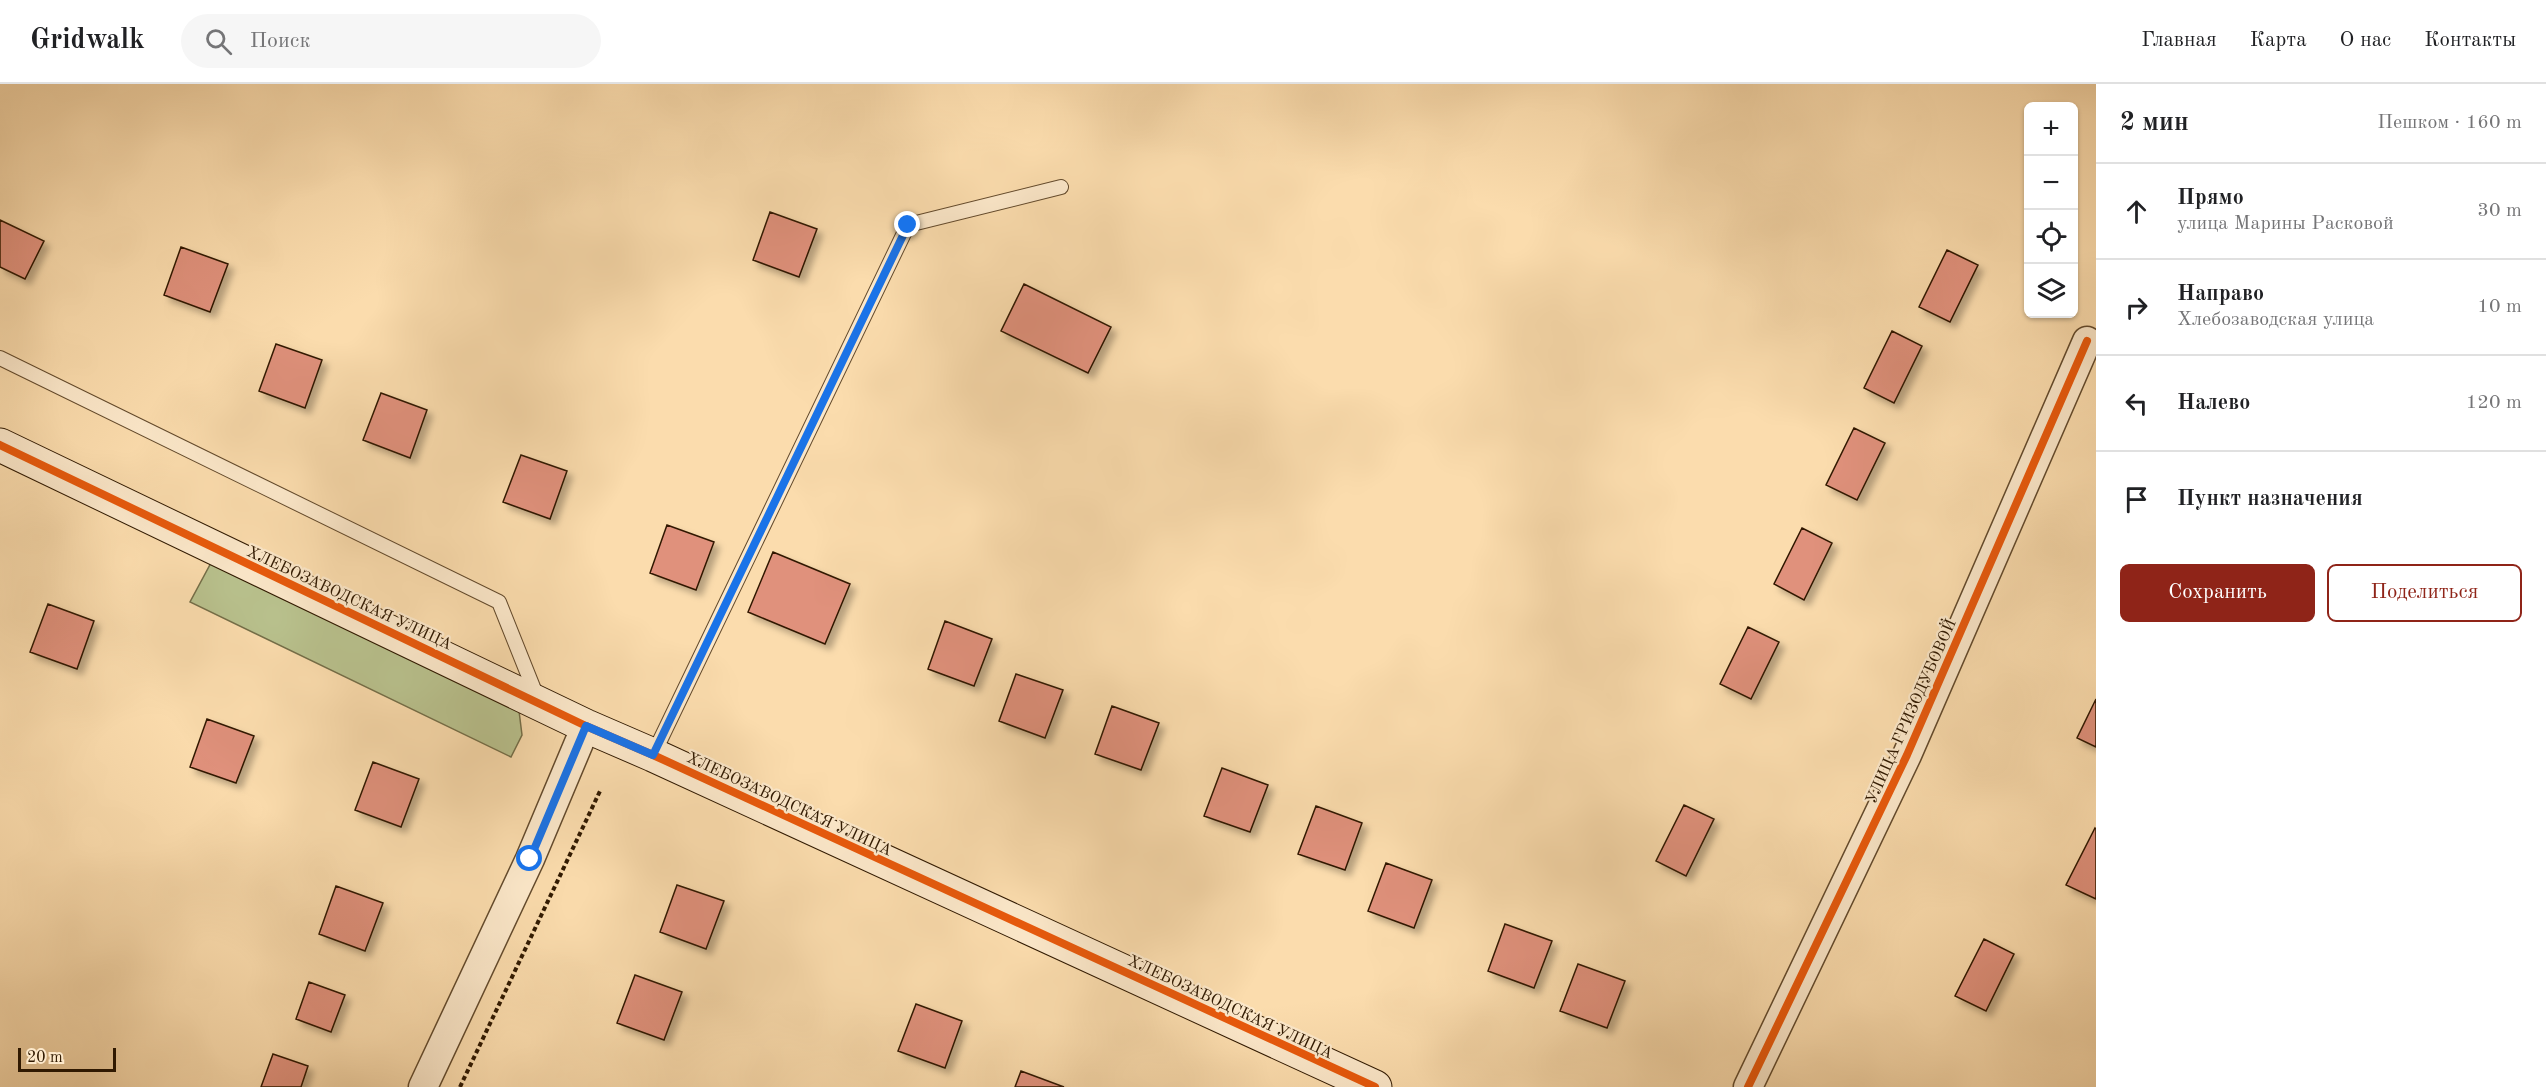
<!DOCTYPE html>
<html lang="ru">
<head>
<meta charset="utf-8">
<style>
	:root { --surface:#fff; --page:#f6f6f6; --text:#202124; --muted:#757577; --line:#e0e0e0; --accent:#8f2418 }
	body { margin:0; font-family:"Old Standard TT",serif; background:var(--page); color:var(--text) }
	.controls { position:absolute; right:18px; top:18px; display:grid; overflow:hidden; border-radius:9px; box-shadow:0 2px 4px #0004 }
	.controls button { width:54px; height:54px; display:grid; place-items:center; padding:0; border:0; border-bottom:2px solid var(--line); background:var(--surface); color:var(--text); font:30px sans-serif }
	.scale { position:absolute; left:18px; bottom:15px; width:98px; box-sizing:border-box; padding-left:6px; border:3px solid #301901; border-top:0; font-size:16px; line-height:21px; white-space:nowrap; color:#301901; -webkit-text-stroke:4px #fce8ca; paint-order:stroke }
	.stop { position:absolute; width:18px; height:18px; margin:-14px; border:4px solid #1a73e8; border-radius:50%; background:#fff }
	.stop.end { background:#1a73e8; border-color:#fff; box-shadow:0 2px 6px #0008 }
	.list { margin:0; padding:0; list-style:none }
	h2 { display:flex; justify-content:space-between; align-items:center; height:78px; margin:0; padding:0 24px; font-size:26px }
	h2 small { font-size:20px; font-weight:400; color:var(--muted) }
	.list li { display:grid; grid-template-columns:39px 1fr auto; gap:18px; align-items:center; box-sizing:border-box; height:96px; padding:0 24px; border-top:2px solid var(--line) }
	.list b { display:block; font-size:22px; white-space:nowrap }
	.list p { margin:0; font-size:20px; white-space:nowrap; color:var(--muted) }
	.list em { font-size:20px; font-style:normal; color:var(--muted) }
	.actions { display:flex; gap:12px; padding:18px 24px }
	.actions a { flex:1; padding:14px 0; border:2px solid var(--accent); border-radius:9px; text-align:center; font-size:21px; color:var(--accent) }
	.actions .main { background:var(--accent); color:#fff }
	.icon { flex:none; width:33px; height:33px; fill:none; stroke:currentColor; stroke-width:2; stroke-linecap:round; stroke-linejoin:round }
	.map { position:relative; flex:none; width:2096px; height:1003px; overflow:hidden }
	header { display:flex; align-items:center; gap:36px; box-sizing:border-box; height:84px; padding:0 30px; background:var(--surface); border-bottom:2px solid var(--line) }
	header strong { font-size:28px }
	nav { display:flex; gap:33px; margin-inline-start:auto; font-size:21px }
	.search { width:420px; height:54px; background:var(--page); display:flex; align-items:center; gap:15px; box-sizing:border-box; padding:0 21px; border-radius:33px; color:var(--muted); font-size:22px }
	main { display:flex }
	aside { flex:1; background:var(--surface) }
	.map>svg:first-child { display:block }
	.green { fill:#b9c28e; stroke:#746e48; stroke-width:1.5 }
	.building { fill:#e0917c; stroke:#301901; stroke-width:1.5; filter:url(#shadow) }
	.lines { fill:none; stroke-linecap:round; stroke-linejoin:round }
	.lane-casing { stroke:#634a2c; stroke-width:16 }
	.street-casing { stroke:#634a2c; stroke-width:31 }
	.secondary-casing { stroke:#301901; stroke-width:35 }
	.path { stroke:#301901; stroke-width:4; stroke-dasharray:4.5 3; stroke-linecap:butt }
	.lane { stroke:#fce8ca; stroke-width:14 }
	.street { stroke:#fce8ca; stroke-width:28 }
	.secondary { stroke:#fce8ca; stroke-width:33 }
	.cycleway-casing { stroke:#fce8ca; stroke-width:11 }
	.cycleway { stroke:#e8590c; stroke-width:8 }
	.route { stroke:#1a73e8; stroke-width:8 }
	.labels { text-anchor:middle; stroke-width:4.5; stroke-linejoin:round; paint-order:stroke }
	.street-label { font-size:16px; fill:#301901; stroke:#fce8ca }
</style>
</head>
<body>
<header>
<strong>Gridwalk</strong>
<div class="search"><svg class="icon" aria-label="search" viewBox="0 0 24 24"><circle cx="10" cy="10" r="6"/><path d="M15 15l6 6"/></svg>Поиск</div>
<nav><a>Главная</a><a>Карта</a><a>О нас</a><a>Контакты</a></nav>
</header>
<main>
<div class="map">
<svg width="2096" height="1003" viewBox="0 0 2096 1003">
	<defs>
		<filter id="shadow"><feDropShadow dx="5.5" dy="5.5" stdDeviation="3" flood-color="#0004"/></filter>
	</defs>
	<rect width="100%" height="100%" fill="#fbdcad"/>
	<filter id="stains"><feTurbulence type="fractalNoise" baseFrequency=".00333" numOctaves="4"/><feColorMatrix values="0 0 0 0 .2 0 0 0 0 .09 0 0 0 0 .02 0 0 0 .5 -.17"/></filter>
	<radialGradient id="worn" r=".72"><stop offset=".6" stop-color="#630" stop-opacity="0"/><stop offset="1" stop-color="#630" stop-opacity=".3"/></radialGradient>
	<path class="green" d="M212 477 519 627 522 651 511 673 190 518Z"/>
	<path class="building" d="M770 128 817 145 799 193 753 176Z
		M0 136 44 157 25 195 0 183Z
		M181 163 228 180 210 228 164 211Z
		M1947 166 1978 181 1950 238 1919 223Z
		M1024 200 1111 243 1088 289 1001 247Z
		M1892 247 1922 262 1894 319 1864 304Z
		M276 260 322 276 305 324 259 307Z
		M381 309 427 326 410 374 363 356Z
		M1854 344 1885 359 1857 416 1826 401Z
		M521 371 567 387 550 435 503 418Z
		M667 441 714 458 696 506 650 489Z
		M1802 444 1832 459 1804 516 1774 500Z
		M773 468 850 500 825 560 748 528Z
		M48 520 94 537 77 585 30 568Z
		M945 537 992 555 974 602 928 585Z
		M1748 543 1779 558 1751 615 1720 600Z
		M1016 590 1063 606 1045 654 999 637Z
		M2096 615V663L2077 654Z
		M1112 622 1159 639 1141 686 1095 670Z
		M207 635 254 652 236 699 190 683Z
		M373 678 419 695 401 743 355 726Z
		M1222 684 1268 701 1250 748 1204 732Z
		M1684 721 1714 735 1686 792 1656 777Z
		M1316 722 1362 739 1345 786 1298 770Z
		M2095 744 2096 745V815L2066 801Z
		M1386 779 1432 796 1414 844 1368 827Z
		M677 801 724 817 706 865 660 848Z
		M336 802 383 819 365 867 319 850Z
		M1505 840 1552 857 1534 904 1488 887Z
		M1984 855 2014 870 1986 927 1955 912Z
		M1578 880 1625 897 1607 944 1560 927Z
		M635 891 682 908 664 956 617 939Z
		M309 898 345 911 331 948 296 935Z
		M916 920 962 937 945 984 898 967Z
		M273 970 308 982 301 1003H261Z
		M1021 987 1064 1003H1015Z"/>
	<g class="lines">
		<defs>
			<path id="lane" d="M0 274 499 518 537 613
				M653 671 908 141 1061 103"/>
			<path id="street" d="M423 1003 530 775 586 642
				M1748 1003 1907 671 2087 257"/>
			<path id="secondary" d="M0 361 586 642 653 671 1375 1003"/>
		</defs>
		<use href="#lane" class="lane-casing"/>
		<use href="#street" class="street-casing"/>
		<use href="#secondary" class="secondary-casing"/>
		<path class="path" d="M460 1003 601 705"/>
		<use href="#lane" class="lane"/>
		<use href="#street" class="street"/>
		<use href="#secondary" class="secondary"/>
		<defs>
			<path id="cycleway" d="M0 361 586 642 653 671 1375 1003
				M1748 1003 1907 671 2087 257"/>
		</defs>
		<use href="#cycleway" class="cycleway-casing"/>
		<use href="#cycleway" class="cycleway"/>
	</g>
	<g class="lines">
		<path class="route" d="M530 775 586 642 653 671 908 141"/>
	</g>
	<g class="labels">
		<g class="street-label">
			<text transform="translate(350 513) rotate(25)" y="6">ХЛЕБОЗАВОДСКАЯ УЛИЦА</text>
			<text transform="translate(1910 627) rotate(-66)" y="6">УЛИЦА ГРИЗОДУБОВОЙ</text>
			<text transform="translate(790 719) rotate(25)" y="6">ХЛЕБОЗАВОДСКАЯ УЛИЦА</text>
			<text transform="translate(1231 922) rotate(25)" y="6">ХЛЕБОЗАВОДСКАЯ УЛИЦА</text>
		</g>
	</g>
	<rect width="100%" height="100%" filter="url(#stains)"/>
	<rect width="100%" height="100%" fill="url(#worn)"/>
</svg>
<div class="controls">
<button>+</button>
<button>−</button>
<button><svg class="icon" aria-label="locate" viewBox="0 0 24 24"><circle cx="12" cy="12" r="6"/><path d="M12 2v4M12 18v4M2 12h4M18 12h4"/></svg></button>
<button><svg class="icon" aria-label="layers" viewBox="0 0 24 24"><path d="M12 4l9 5-9 5-9-5zM3 14l9 5 9-5"/></svg></button>
</div>
<div class="scale">20 m</div>
<div class="stop" style="left:530px;top:775px"></div>
<div class="stop end" style="left:908px;top:141px"></div>
</div>
<aside>
<h2>2 мин<small>Пешком · 160 m</small></h2>
<ul class="list">
<li><svg class="icon" aria-label="ahead" viewBox="0 0 24 24"><path d="M12 20V5M6 11l6-6 6 6"/></svg><div><b>Прямо</b><p>улица Марины Расковой</p></div><em>30 m</em></li>
<li><svg class="icon" aria-label="right" viewBox="0 0 24 24"><path d="M7 20v-9h11M14 6l5 5-5 5"/></svg><div><b>Направо</b><p>Хлебозаводская улица</p></div><em>10 m</em></li>
<li><svg class="icon" aria-label="left" viewBox="0 0 24 24"><path d="M17 20v-9H6M10 6l-5 5 5 5"/></svg><div><b>Налево</b></div><em>120 m</em></li>
<li><svg class="icon" aria-label="arrive" viewBox="0 0 24 24"><path d="M6 21V4h12l-3 4 3 4H6"/></svg><div><b>Пункт назначения</b></div></li>
</ul>
<div class="actions"><a class="main">Сохранить</a><a>Поделиться</a></div>
</aside>
</main>
</body>
</html>
